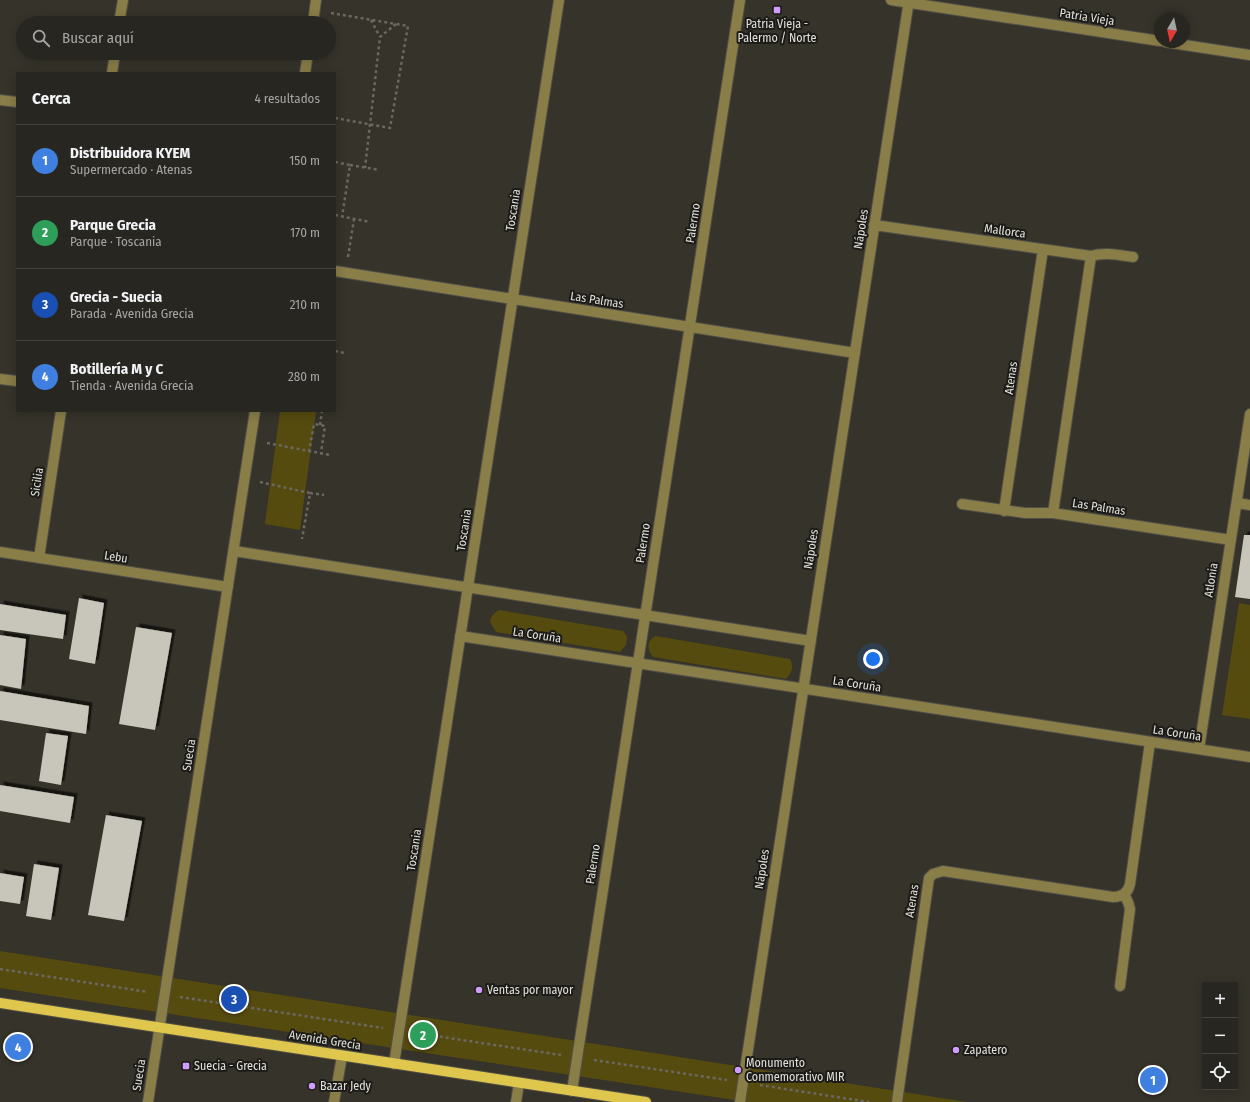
<!DOCTYPE html>
<html lang="es">
<head>
<meta charset="utf-8">
<style>
	:root { --surface:#282620; --page:#34322d; --text:#f1f3f6; --muted:#a5a5a5; --line:#44433e; --accent:#8c9099 }
	body { margin:0; font-family:"Fira Sans Condensed",sans-serif; background:var(--page); color:var(--text) }
	.controls { position:absolute; right:12px; bottom:12px; display:grid; overflow:hidden; border-radius:0px; box-shadow:0 2px 10px #0003 }
	.controls button { width:36px; height:36px; display:grid; place-items:center; padding:0; border:0; border-bottom:1px solid var(--line); background:var(--surface); color:var(--text); font:20px sans-serif }
	.compass { position:absolute; left:1154px; top:12px; width:36px; height:36px; border-radius:50%; background:var(--surface); box-shadow:0 2px 10px #0003; rotate:189deg }
	.you { position:absolute; left:873px; top:659px; width:14px; height:14px; margin:-10px; border:3px solid #fff; border-radius:50%; background:#1a73e8; box-shadow:0 0 0 6px #1a73e833 }
	.badge { display:grid; place-items:center; width:26px; height:26px; border-radius:50%; background:var(--accent); color:#fff; font-size:13px; font-weight:700 }
	.pin { position:absolute; translate:-50% -50%; border:2px solid #fff; box-shadow:0 1px 4px #0006 }
	.list { margin:0; padding:0; list-style:none }
	h2 { display:flex; justify-content:space-between; align-items:center; height:52px; margin:0; padding:0 16px; font-size:17px }
	h2 small { font-size:13px; font-weight:400; color:var(--muted) }
	.list li { display:grid; grid-template-columns:26px 1fr auto; gap:12px; align-items:center; box-sizing:border-box; height:72px; padding:0 16px; border-top:1px solid var(--line) }
	.list b { display:block; font-size:15px; white-space:nowrap }
	.list p { margin:0; font-size:13px; white-space:nowrap; color:var(--muted) }
	.list em { font-size:13px; font-style:normal; color:var(--muted) }
	.icon { flex:none; width:22px; height:22px; fill:none; stroke:currentColor; stroke-width:2; stroke-linecap:round; stroke-linejoin:round }
	.map { position:relative; flex:none; width:1250px; height:1102px; overflow:hidden }
	.search { position:absolute; background:var(--surface); box-shadow:0 2px 10px #0003; left:16px; top:16px; width:320px; height:44px; display:flex; align-items:center; gap:10px; box-sizing:border-box; padding:0 14px; border-radius:22px; color:var(--muted); font-size:15px }
	.panel { position:absolute; background:var(--surface); box-shadow:0 2px 10px #0003; left:16px; top:72px; width:320px; height:340px; border-radius:0px }
	.map>svg:first-child { display:block }
	.green { fill:#564b0f }
	.building { fill:#c8c6ba; filter:url(#shadow) }
	.lines { fill:none; stroke-linecap:round; stroke-linejoin:round }
	.minor-casing { stroke:#514f46; stroke-width:12 }
	.major-casing { stroke:#514f46; stroke-width:12 }
	.path { stroke:#6a6860; stroke-width:2.5; stroke-dasharray:3 3; stroke-linecap:butt }
	.minor { stroke:#897d48; stroke-width:10 }
	.major { stroke:#dfc64d; stroke-width:10 }
	.poi-dot { fill:#d09dfe; stroke:#1c1b17; stroke-width:1.5 }
	.labels { text-anchor:middle; stroke-width:4; stroke-linejoin:round; paint-order:stroke }
	.street-label { font-size:12px; fill:#e1e0db; stroke:#1c1b17 }
	.poi-label { font-size:12px; fill:#e1e0db; stroke:#1c1b17; text-anchor:start }
</style>
</head>
<body>
<div class="map">
<svg width="1250" height="1102" viewBox="0 0 1250 1102">
	<defs>
		<filter id="shadow"><feDropShadow dx="3.5" dy="-3.5" stdDeviation="0" flood-color="#0009"/></filter>
	</defs>
	<rect width="100%" height="100%" fill="#35332a"/>
	<path class="green" d="M280 411H316L300 530 265 524Z
		M1239 603 1250 605V719L1222 715Z
		M499 610 623 631 627 636 626 645 620 652 496 632 490 622C491 616 494 613 499 610Z
		M656 636 790 659C794 666 792 673 786 679L653 657C647 650 646 640 656 636Z
		M0 951 967 1102H748L0 988Z"/>
	<path class="building" d="M1244 535H1250V599L1235 597Z
		M79 598 104 603 95 664 69 659Z
		M0 604 66 615 63 639 0 630Z
		M136 627 172 633 155 730 119 724Z
		M0 635 26 639 21 689 0 685Z
		M0 691 89 706 86 734 0 720Z
		M46 733 68 736 61 785 39 781Z
		M0 785 74 797 70 823 0 811Z
		M106 815 142 821 124 921 88 915Z
		M34 864 59 868 51 920 26 916Z
		M0 873 24 877 20 904 0 901Z"/>
	<g class="lines">
		<defs>
			<path id="minor" d="M891 0 1160 41
				M119 23 123 0
				M313 23 316 0
				M1165 42 1250 55
				M112 73 115 53
				M305 73 308 53
				M0 100 17 102
				M874 225 1091 256C1104 252 1118 255 1133 257
				M335 271 855 353
				M0 379 17 381
				M1237 503 1250 505
				M962 504 1025 513H1053L1231 540
				M1004 511 1043 249
				M1053 513 1091 256
				M234 551 811 641
				M0 552 228 587
				M39 558 61 411
				M460 636 1250 757
				M1199 749 1250 414
				M1120 986 1130 909 1128 902 1124 894
				M394 1064 559 0
				M572 1091 740 0
				M148 1102 255 411
				M334 1102 342 1056
				M516 1102 519 1083
				M740 1102 909 0
				M897 1102 929 878 933 874 943 871 1113 897C1122 897 1128 893 1130 884L1150 742"/>
			<path id="major" d="M0 1003 646 1102"/>
		</defs>
		<use href="#minor" class="minor-casing"/>
		<use href="#major" class="major-casing"/>
		<path class="path" d="M331 13 396 24 380 37 365 168
			M371 20 380 37
			M335 118 390 128 408 26 396 24
			M335 162 350 165 342 217
			M350 165 379 170
			M335 215 370 222
			M348 257 354 219
			M335 351 344 353
			M320 425 322 411
			M267 443 330 455
			M309 452 314 424 325 426 321 453
			M260 482 310 493 302 539
			M310 493 324 495
			M0 969 148 992
			M180 997 383 1028
			M416 1033 561 1055
			M594 1060 727 1080
			M760 1085 869 1102"/>
		<use href="#minor" class="minor"/>
		<use href="#major" class="major"/>
	</g>
	<g class="poi-dot">
		<rect x="773" y="6" width="8" height="8" rx="2"/>
		<circle cx="479" cy="990" r="4"/>
		<circle cx="956" cy="1050" r="4"/>
		<rect x="182" y="1062" width="8" height="8" rx="2"/>
		<circle cx="738" cy="1070" r="4"/>
		<circle cx="312" cy="1086" r="4"/>
	</g>
	<g class="labels">
		<g class="street-label">
			<text transform="translate(1087 17) rotate(9)" y="4">Patria Vieja</text>
			<text transform="translate(513 210) rotate(-81)" y="4">Toscania</text>
			<text transform="translate(693 223) rotate(-81)" y="4">Palermo</text>
			<text transform="translate(861 229) rotate(-81)" y="4">Nápoles</text>
			<text transform="translate(1005 231) rotate(8)" y="4">Mallorca</text>
			<text transform="translate(597 300) rotate(9)" y="4">Las Palmas</text>
			<text transform="translate(1011 378) rotate(-82)" y="4">Atenas</text>
			<text transform="translate(37 482) rotate(-81)" y="4">Sicilia</text>
			<text transform="translate(1099 507) rotate(9)" y="4">Las Palmas</text>
			<text transform="translate(464 530) rotate(-81)" y="4">Toscania</text>
			<text transform="translate(643 543) rotate(-81)" y="4">Palermo</text>
			<text transform="translate(811 549) rotate(-81)" y="4">Nápoles</text>
			<text transform="translate(116 557) rotate(9)" y="4">Lebu</text>
			<text transform="translate(1211 580) rotate(-81)" y="4">Atlonia</text>
			<text transform="translate(537 635) rotate(9)" y="4">La Coruña</text>
			<text transform="translate(857 684) rotate(9)" y="4">La Coruña</text>
			<text transform="translate(1177 733) rotate(9)" y="4">La Coruña</text>
			<text transform="translate(189 755) rotate(-81)" y="4">Suecia</text>
			<text transform="translate(414 850) rotate(-81)" y="4">Toscania</text>
			<text transform="translate(593 864) rotate(-81)" y="4">Palermo</text>
			<text transform="translate(762 869) rotate(-81)" y="4">Nápoles</text>
			<text transform="translate(912 901) rotate(-81)" y="4">Atenas</text>
			<text transform="translate(325 1040) rotate(9)" y="4">Avenida Grecia</text>
			<text transform="translate(139 1075) rotate(-81)" y="4">Suecia</text>
		</g>
		<g class="poi-label">
			<text x="777" y="28" text-anchor="middle">Patria Vieja -<tspan x="777" dy="14">Palermo / Norte</tspan></text>
			<text x="487" y="994">Ventas por mayor</text>
			<text x="964" y="1054">Zapatero</text>
			<text x="746" y="1067">Monumento<tspan x="746" dy="14">Conmemorativo MIR</tspan></text>
			<text x="194" y="1070">Suecia - Grecia</text>
			<text x="320" y="1090">Bazar Jedy</text>
		</g>
	</g>
</svg>
<div class="controls">
<button>+</button>
<button>−</button>
<button><svg class="icon" aria-label="locate" viewBox="0 0 24 24"><circle cx="12" cy="12" r="6"/><path d="M12 2v4M12 18v4M2 12h4M18 12h4"/></svg></button>
</div>
<svg class="compass" viewBox="-18 -18 36 36"><path d="M0-13l5 13h-10z" fill="#e53935"/><path d="M0 13l5-13h-10z" fill="#a5a5a5"/></svg>
<div class="you"></div>
<div class="pin badge" style="left:1153px;top:1080px;background:#3f7fe0">1</div>
<div class="pin badge" style="left:423px;top:1035px;background:#2e9e5b">2</div>
<div class="pin badge" style="left:234px;top:999px;background:#1a4fb4">3</div>
<div class="pin badge" style="left:18px;top:1047px;background:#3f7fe0">4</div>
<div class="search"><svg class="icon" aria-label="search" viewBox="0 0 24 24"><circle cx="10" cy="10" r="6"/><path d="M15 15l6 6"/></svg>Buscar aquí</div>
<section class="panel">
<h2>Cerca<small>4 resultados</small></h2>
<ul class="list">
<li><span class="badge" style="background:#3f7fe0">1</span><div><b>Distribuidora KYEM</b><p>Supermercado · Atenas</p></div><em>150 m</em></li>
<li><span class="badge" style="background:#2e9e5b">2</span><div><b>Parque Grecia</b><p>Parque · Toscania</p></div><em>170 m</em></li>
<li><span class="badge" style="background:#1a4fb4">3</span><div><b>Grecia - Suecia</b><p>Parada · Avenida Grecia</p></div><em>210 m</em></li>
<li><span class="badge" style="background:#3f7fe0">4</span><div><b>Botillería M y C</b><p>Tienda · Avenida Grecia</p></div><em>280 m</em></li>
</ul>
</section>
</div>
</body>
</html>
